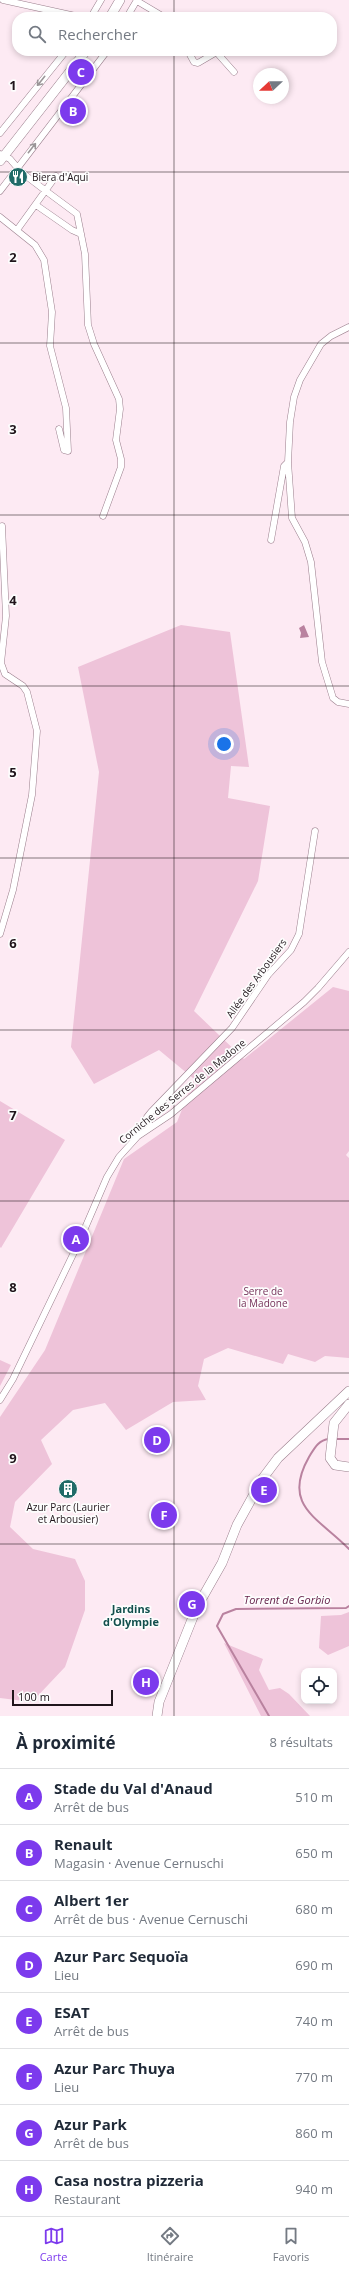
<!DOCTYPE html>
<html lang="fr">
<head>
<meta charset="utf-8">
<style>
	:root { --surface:#fff; --page:#f2f2f3; --text:#1f2937; --muted:#747a83; --line:#e0e1e3; --accent:#7c3aed }
	body { margin:0; font-family:"Open Sans",sans-serif; background:var(--page); color:var(--text) }
	.controls { position:absolute; right:12px; bottom:12px; display:grid; overflow:hidden; border-radius:8px; box-shadow:0 2px 6px #0003 }
	.controls button { width:36px; height:36px; display:grid; place-items:center; padding:0; border:0; border-bottom:1px solid var(--line); background:var(--surface); color:var(--text); font:20px sans-serif }
	.compass { position:absolute; left:253px; top:68px; width:36px; height:36px; border-radius:50%; background:var(--surface); box-shadow:0 2px 6px #0003; rotate:248deg }
	.scale { position:absolute; left:12px; bottom:10px; width:101px; box-sizing:border-box; padding-left:4px; border:2px solid #20151b; border-top:0; font-size:11px; line-height:14px; white-space:nowrap; color:#20151b; -webkit-text-stroke:3px #fdfdfd; paint-order:stroke }
	.you { position:absolute; left:224px; top:744px; width:14px; height:14px; margin:-10px; border:3px solid #fff; border-radius:50%; background:#1a73e8; box-shadow:0 0 0 6px #1a73e833 }
	.badge { display:grid; place-items:center; width:26px; height:26px; border-radius:50%; background:var(--accent); color:#fff; font-size:13px; font-weight:700 }
	.pin { position:absolute; translate:-50% -50%; border:2px solid #fff; box-shadow:0 1px 4px #0006 }
	.list { margin:0; padding:0; list-style:none }
	h2 { display:flex; justify-content:space-between; align-items:center; height:52px; margin:0; padding:0 16px; font-size:17px }
	h2 small { font-size:13px; font-weight:400; color:var(--muted) }
	.list li { display:grid; grid-template-columns:26px 1fr auto; gap:12px; align-items:center; box-sizing:border-box; height:56px; padding:0 16px; border-top:1px solid var(--line) }
	.list b { display:block; font-size:15px; white-space:nowrap }
	.list p { margin:0; font-size:13px; white-space:nowrap; color:var(--muted) }
	.list em { font-size:13px; font-style:normal; color:var(--muted) }
	.icon { flex:none; width:22px; height:22px; fill:none; stroke:currentColor; stroke-width:2; stroke-linecap:round; stroke-linejoin:round }
	.map { position:relative; flex:none; width:349px; height:1716px; overflow:hidden }
	.search { position:absolute; background:var(--surface); box-shadow:0 2px 6px #0003; left:12px; right:12px; top:12px; height:44px; display:flex; align-items:center; gap:10px; box-sizing:border-box; padding:0 14px; border-radius:16px; color:var(--muted); font-size:15px }
	.sheet { height:500px; background:var(--surface) }
	nav { display:flex; justify-content:space-around; align-items:center; box-sizing:border-box; height:56px; border-top:1px solid var(--line); background:var(--surface); font-size:11px; color:var(--muted) }
	nav a { display:grid; justify-items:center; gap:2px }
	nav .on { color:var(--accent) }
	.map>svg:first-child { display:block }
	.green { fill:#eec3d9 }
	.water { fill:#b9829f }
	.lines { fill:none; stroke-linecap:round; stroke-linejoin:round }
	.stream { stroke:#b9829f; stroke-width:2 }
	.street-casing { stroke:#9a7e8c; stroke-width:7 }
	.secondary-casing { stroke:#9a7e8c; stroke-width:10 }
	.street { stroke:#fff; stroke-width:6 }
	.secondary { stroke:#fff; stroke-width:9 }
	.oneway { stroke:#9b9698 }
	.grid { fill:none; stroke:#20151b; stroke-width:1; stroke-opacity:0.55 }
	.labels { text-anchor:middle; stroke-width:3.5; stroke-linejoin:round; paint-order:stroke }
	.poi-label { font-size:10px; fill:#20151b; stroke:#fdfdfd; text-anchor:start }
	.street-label { font-size:10px; fill:#20151b; stroke:#fdfdfd }
	.park-label { font-size:10px; fill:#753159; stroke:#fdfdfd }
	.water-label { font-size:11px; font-style:italic; fill:#67244c; stroke:#fdfdfd }
	.neighbourhood-label { font-size:11px; font-weight:bold; fill:#124f4d; stroke:#fdfdfd }
	.grid-label { font-size:13px; text-anchor:middle; font-weight:bold; fill:#20151b; stroke:#fdfdfd; stroke-width:3.5; stroke-linejoin:round; paint-order:stroke }
</style>
</head>
<body>
<div class="map">
<svg width="349" height="1716" viewBox="0 0 349 1716">
	<rect width="100%" height="100%" fill="#fdeaf3"/>
	<path class="green" d="M181 625 230 632 249 767 231 766 228 798 270 806 258 881 194 1011 244 1059 333 987 349 991V1151L346 1155 349 1158V1358L325 1356 315 1362 288 1354 283 1364 228 1348 204 1359 198 1386 206 1400 173 1402 126 1430 105 1403 73 1410 41 1440 52 1464 15 1502 10 1527 33 1549 75 1559 85 1581V1610L65 1667 32 1702 0 1698V1417L45 1350 124 1159 177 1122 194 1079 159 1050 94 1084 71 1047 99 772 78 667Z
		M0 1101 65 1140 1 1248 0 1247Z
		M0 1360 11 1365 0 1386Z
		M349 1612V1646L328 1655 319 1648 321 1616 341 1615Z
		M224 1643 263 1659 259 1670 269 1690 280 1688 289 1694 310 1716H261Z"/>
	<path class="water" d="M304 625 309 637 300 638 301 633 299 628Z"/>
	<g class="lines">
		<path class="stream" d="M329 1439C318 1440 314 1449 309 1457 281 1506 319 1518 349 1549
			M335 1439H349
			M269 1716 217 1626 223 1614 236 1609 346 1608 349 1606"/>
		<defs>
			<path id="street" d="M3 0 80 17
				M137 1 164 17
				M91 17 101 0
				M127 17 137 0
				M188 51 194 62 198 63 215 53 218 54 234 72
				M0 133 66 51
				M0 154 10 159 21 172 46 191 77 214 85 254 88 325 94 344 119 399 120 409 116 440 121 459V467L103 516
				M0 191 107 51
				M36 205 72 230 81 234
				M0 217 35 245 44 260 52 312 50 346 66 408 68 451 64 450 59 429
				M17 230 56 176
				M349 327 331 336 321 344 300 380 294 397 290 422 288 462 292 518 305 542 311 562 322 662 333 698 338 702 349 704
				M271 540 284 466 288 462
				M0 934 13 890 32 795 37 731 27 692 23 686 5 674 1 663 6 616 2 526
				M150 1128 147 1117 151 1112 232 1028 268 975 291 950 299 934 315 831
				M0 1400 13 1379 79 1242 107 1177 119 1157 138 1136 171 1114 304 1002 318 988 349 952"/>
			<path id="secondary" d="M110 17 120 0
				M0 161 86 51
				M349 1404 334 1423 330 1458 335 1465 349 1467
				M157 1716 159 1702 197 1607 222 1563 237 1525 263 1478 278 1458 349 1391"/>
		</defs>
		<use href="#street" class="street-casing"/>
		<use href="#secondary" class="secondary-casing"/>
		<use href="#street" class="street"/>
		<use href="#secondary" class="secondary"/>
	</g>
	<defs><path id="oneway-shaft" d="M-6 0H5M1.5-3L5.5 0L1.5 3" fill="none" stroke-width="1.6" stroke-linecap="round" stroke-linejoin="round"/></defs>
	<g class="oneway">
		<use href="#oneway-shaft" transform="translate(41 81) rotate(129)"/>
		<use href="#oneway-shaft" transform="translate(32 148) rotate(-52)"/>
	</g>
	<path class="grid" d="M174 0V17M174 51V1716M0 172H349M0 343H349M0 515H349M0 686H349M0 858H349M0 1030H349M0 1201H349M0 1373H349M0 1544H349"/>
	<defs>
		<symbol id="restaurant-disc" viewBox="-11 -11 22 22"><circle r="9.5" fill="#206b68" stroke="#fdfdfd"/><path d="M-5-6h1v4h1v-4h1v4h1v-4h1v5L-1.5 .5V6h-2V.5L-5-1ZM5-6V6H3V1.5H1.5Q1.5-4 5-6Z" fill="#fff"/></symbol>
		<symbol id="building-disc" viewBox="-11 -11 22 22"><circle r="9.5" fill="#206b68" stroke="#fdfdfd"/><path d="M-4-6H4V6H1V3H-1V6H-4ZM-2.5-4.3h1.7v1.8h-1.7ZM.8-4.3h1.7v1.8H.8ZM-2.5-1h1.7V.8h-1.7ZM.8-1h1.7V.8H.8Z" fill="#fff"/></symbol>
	</defs>
	<g fill-rule="evenodd">
		<use href="#restaurant-disc" x="7" y="166" width="22" height="22"/>
		<use href="#building-disc" x="57" y="1478" width="22" height="22"/>
	</g>
	<g class="labels">
		<g class="poi-label">
			<text x="32" y="181">Biera d'Aqui</text>
			<text x="68" y="1511" text-anchor="middle">Azur Parc (Laurier<tspan x="68" dy="12">et Arbousier)</tspan></text>
		</g>
		<g class="street-label">
			<text transform="translate(256 978) rotate(-54)" y="4">Allée des Arbousiers</text>
			<text transform="translate(182 1091) rotate(-39)" y="4">Corniche des Serres de la Madone</text>
		</g>
		<g class="park-label">
			<text x="263" y="1295">Serre de<tspan x="263" dy="12">la Madone</tspan></text>
		</g>
		<g class="water-label">
			<text x="287" y="1604">Torrent de Gorbio</text>
		</g>
		<g class="neighbourhood-label">
			<text x="131" y="1613">Jardins<tspan x="131" dy="13">d'Olympie</tspan></text>
		</g>
	</g>
	<g class="grid-label">
		<text x="13" y="90">1</text>
		<text x="13" y="262">2</text>
		<text x="13" y="434">3</text>
		<text x="13" y="605">4</text>
		<text x="13" y="777">5</text>
		<text x="13" y="948">6</text>
		<text x="13" y="1120">7</text>
		<text x="13" y="1292">8</text>
		<text x="13" y="1463">9</text>
	</g>
</svg>
<div class="controls">
<button><svg class="icon" aria-label="locate" viewBox="0 0 24 24"><circle cx="12" cy="12" r="6"/><path d="M12 2v4M12 18v4M2 12h4M18 12h4"/></svg></button>
</div>
<svg class="compass" viewBox="-18 -18 36 36"><path d="M0-13l5 13h-10z" fill="#e53935"/><path d="M0 13l5-13h-10z" fill="#747a83"/></svg>
<div class="scale">100 m</div>
<div class="you"></div>
<div class="pin badge" style="left:76px;top:1239px">A</div>
<div class="pin badge" style="left:73px;top:111px">B</div>
<div class="pin badge" style="left:81px;top:72px">C</div>
<div class="pin badge" style="left:157px;top:1440px">D</div>
<div class="pin badge" style="left:264px;top:1490px">E</div>
<div class="pin badge" style="left:164px;top:1515px">F</div>
<div class="pin badge" style="left:192px;top:1604px">G</div>
<div class="pin badge" style="left:146px;top:1682px">H</div>
<div class="search"><svg class="icon" aria-label="search" viewBox="0 0 24 24"><circle cx="10" cy="10" r="6"/><path d="M15 15l6 6"/></svg>Rechercher</div>
</div>
<section class="sheet">
<h2>À proximité<small>8 résultats</small></h2>
<ul class="list">
<li><span class="badge">A</span><div><b>Stade du Val d'Anaud</b><p>Arrêt de bus</p></div><em>510 m</em></li>
<li><span class="badge">B</span><div><b>Renault</b><p>Magasin · Avenue Cernuschi</p></div><em>650 m</em></li>
<li><span class="badge">C</span><div><b>Albert 1er</b><p>Arrêt de bus · Avenue Cernuschi</p></div><em>680 m</em></li>
<li><span class="badge">D</span><div><b>Azur Parc Sequoïa</b><p>Lieu</p></div><em>690 m</em></li>
<li><span class="badge">E</span><div><b>ESAT</b><p>Arrêt de bus</p></div><em>740 m</em></li>
<li><span class="badge">F</span><div><b>Azur Parc Thuya</b><p>Lieu</p></div><em>770 m</em></li>
<li><span class="badge">G</span><div><b>Azur Park</b><p>Arrêt de bus</p></div><em>860 m</em></li>
<li><span class="badge">H</span><div><b>Casa nostra pizzeria</b><p>Restaurant</p></div><em>940 m</em></li>
</ul>
</section>
<nav>
<a class="on"><svg class="icon" aria-label="map" viewBox="0 0 24 24"><path d="M3 6l6-2 6 2 6-2v14l-6 2-6-2-6 2zM9 4v14M15 6v14"/></svg>Carte</a>
<a><svg class="icon" aria-label="directions" viewBox="0 0 24 24"><path d="M12 3l9 9-9 9-9-9zM9 14v-3h6M13 9l2 2-2 2"/></svg>Itinéraire</a>
<a><svg class="icon" aria-label="saved" viewBox="0 0 24 24"><path d="M7 4h10v16l-5-4-5 4z"/></svg>Favoris</a>
</nav>
</body>
</html>
